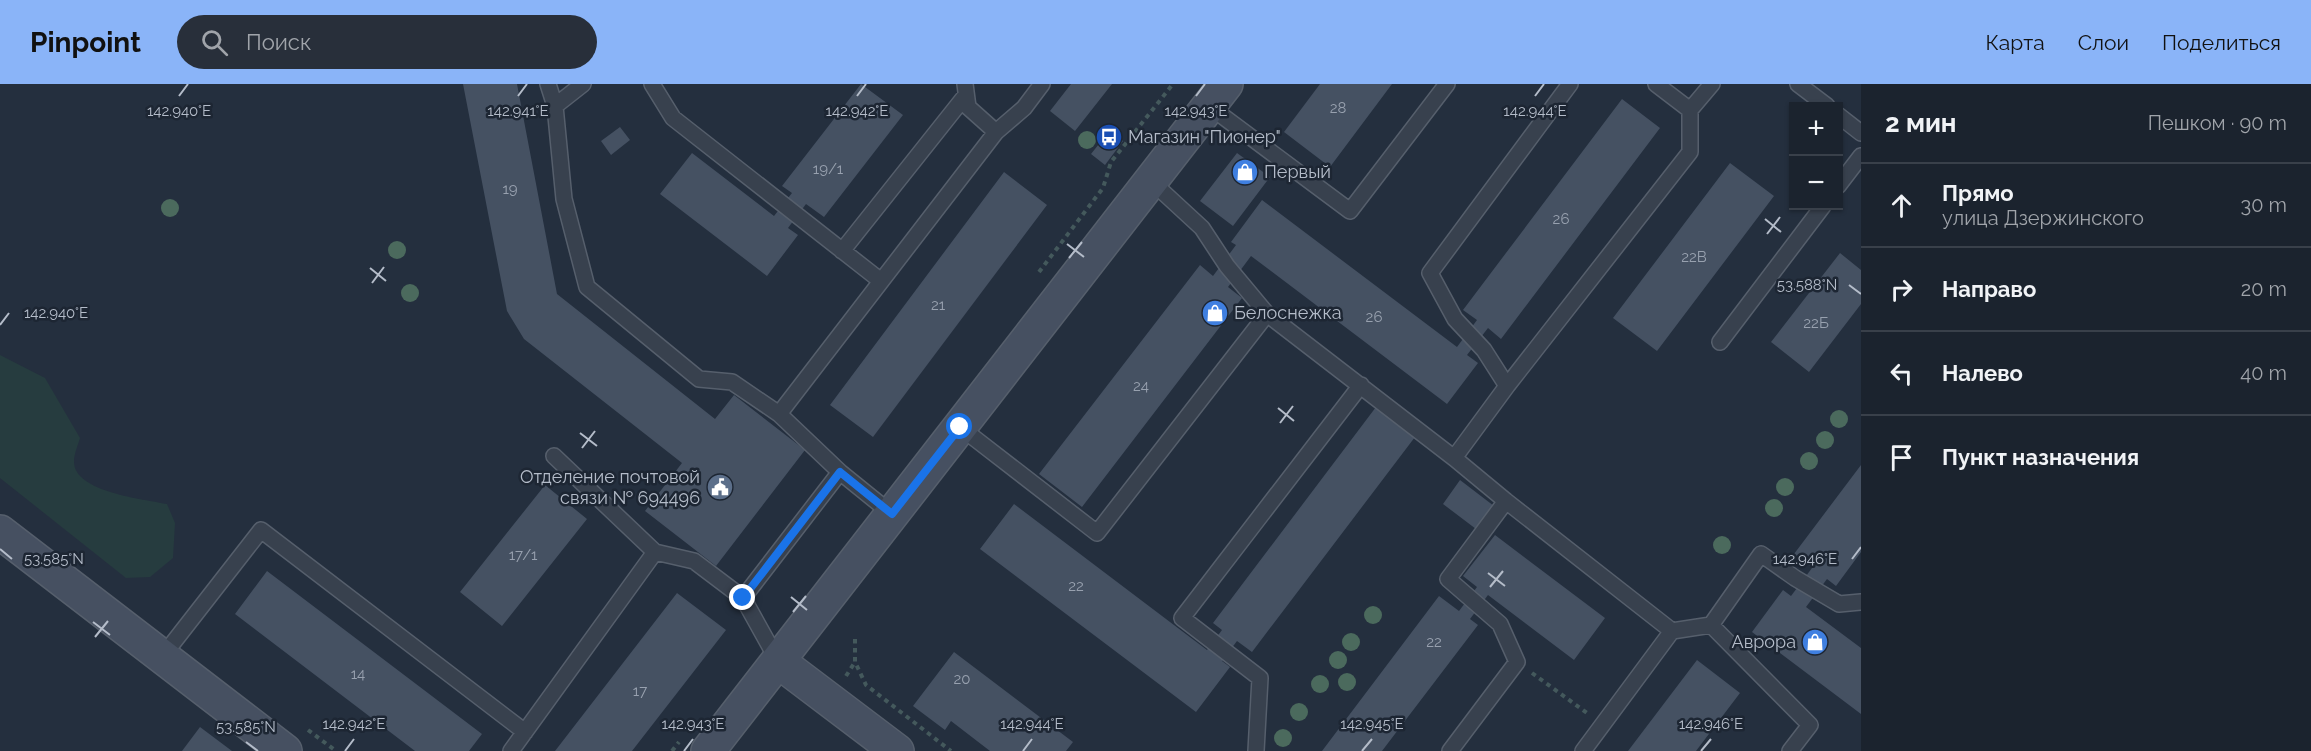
<!DOCTYPE html>
<html lang="ru">
<head>
<meta charset="utf-8">
<style>
	:root { --surface:#1b232e; --page:#282f3a; --text:#f1f3f6; --muted:#a0a4aa; --line:#39404a; --accent:#8ab4f8 }
	body { margin:0; font-family:Raleway,sans-serif; background:var(--page); color:var(--text) }
	.controls { position:absolute; right:18px; top:18px; display:grid; overflow:hidden; border-radius:0px; box-shadow:0 2px 4px #0004 }
	.controls button { width:54px; height:54px; display:grid; place-items:center; padding:0; border:0; border-bottom:2px solid var(--line); background:var(--surface); color:var(--text); font:30px sans-serif }
	.stop { position:absolute; width:18px; height:18px; margin:-14px; border:4px solid #1a73e8; border-radius:50%; background:#fff }
	.stop.end { background:#1a73e8; border-color:#fff; box-shadow:0 2px 6px #0008 }
	.list { margin:0; padding:0; list-style:none }
	h2 { display:flex; justify-content:space-between; align-items:center; height:78px; margin:0; padding:0 24px; font-size:26px }
	h2 small { font-size:20px; font-weight:400; color:var(--muted) }
	.list li { display:grid; grid-template-columns:39px 1fr auto; gap:18px; align-items:center; box-sizing:border-box; height:84px; padding:0 24px; border-top:2px solid var(--line) }
	.list b { display:block; font-size:22px; white-space:nowrap }
	.list p { margin:0; font-size:20px; white-space:nowrap; color:var(--muted) }
	.list em { font-size:20px; font-style:normal; color:var(--muted) }
	.icon { flex:none; width:33px; height:33px; fill:none; stroke:currentColor; stroke-width:2; stroke-linecap:round; stroke-linejoin:round }
	.map { position:relative; flex:none; width:1861px; height:667px; overflow:hidden }
	header { display:flex; align-items:center; gap:36px; box-sizing:border-box; height:84px; padding:0 30px; background:var(--accent); color:#111 }
	header strong { font-size:28px }
	nav { display:flex; gap:33px; margin-inline-start:auto; font-size:21px }
	.search { width:420px; height:54px; background:var(--page); display:flex; align-items:center; gap:15px; box-sizing:border-box; padding:0 21px; border-radius:33px; color:var(--muted); font-size:22px }
	main { display:flex }
	aside { flex:1; background:var(--surface) }
	.map>svg:first-child { display:block }
	.green { fill:#263c3f }
	.building { fill:#455162 }
	.lines { fill:none; stroke-linecap:round; stroke-linejoin:round }
	.lane-casing { stroke:#565f6c; stroke-width:18 }
	.secondary-casing { stroke:#565f6c; stroke-width:36 }
	.path { stroke:#44595c; stroke-width:4; stroke-dasharray:4.5 4.5; stroke-linecap:butt }
	.lane { stroke:#38414e; stroke-width:15 }
	.secondary { stroke:#465061; stroke-width:33 }
	.tree { fill:#4b6a5d }
	.route { stroke:#1a73e8; stroke-width:8 }
	.ticks { fill:none; stroke:#b4bcc9; stroke-width:2 }
	.labels { text-anchor:middle; stroke-width:5; stroke-linejoin:round; paint-order:stroke }
	.number-label { font-size:15px; fill:#98a1af }
	.poi-label { font-size:18px; fill:#b4bcc9; stroke:#1d2633; text-anchor:start }
	.ticks-label { font-size:15px; text-anchor:middle; fill:#b4bcc9; stroke:#1d2633; stroke-width:5; stroke-linejoin:round; paint-order:stroke }
</style>
</head>
<body>
<header>
<strong>Pinpoint</strong>
<div class="search"><svg class="icon" aria-label="search" viewBox="0 0 24 24"><circle cx="10" cy="10" r="6"/><path d="M15 15l6 6"/></svg>Поиск</div>
<nav><a>Карта</a><a>Слои</a><a>Поделиться</a></nav>
</header>
<main>
<div class="map">
<svg width="1861" height="667" viewBox="0 0 1861 667">
	<rect width="100%" height="100%" fill="#242f3e"/>
	<path class="green" d="M0 271 45 294 80 354C78 361 74 370 74 377 73 408 144 415 167 420L175 439 173 474 150 493 126 494 0 394Z"/>
	<path class="building" d="M463 0H517L557 210 715 335 734 311 805 366 716 482 645 427 682 379 524 255 507 227Z
		M861 0 903 31 824 133 806 120 788 144 798 151 767 192 660 110 692 69 774 132 792 109 782 102Z
		M1071 0H1112L1075 47 1050 27Z
		M1320 0H1392L1330 83 1284 48Z
		M1622 15 1660 44 1501 255 1488 244 1467 271 1478 279 1447 320 1251 172 1228 203 1242 214 1082 423 1039 390 1200 181 1213 192 1236 161 1231 158 1262 116 1457 263 1477 236 1463 226Z
		M620 43 630 56 611 71 601 57Z
		M1110 46 1123 57 1105 81 1091 70Z
		M1237 69 1270 93 1233 142 1200 117Z
		M1730 79 1774 112 1657 267 1613 234Z
		M1004 88 1047 121 873 353 830 321Z
		M1840 169 1861 186V220L1809 288 1771 258Z
		M1376 323 1415 353 1252 568 1237 557 1222 577 1230 583 1196 628 980 465 1014 420 1207 566 1222 546 1213 539Z
		M1861 381V468L1836 502 1827 495 1806 523 1861 564V630L1752 548 1783 506 1791 512 1812 484 1794 470Z
		M1460 396 1494 422 1476 445 1443 420Z
		M545 401 587 435 502 542 460 508Z
		M1495 451 1605 534 1574 576 1488 511 1470 535 1478 541 1382 667H1322L1439 512 1459 527 1477 503 1463 492Z
		M267 487 482 650 469 667H415L235 530Z
		M677 509 726 546 632 667H555Z
		M954 568 1073 658 1066 667H990L951 637 945 646 913 622Z
		M1697 576 1740 609 1696 667H1628Z
		M200 643 232 667H182Z"/>
	<g class="lines">
		<defs>
			<path id="lane" d="M548 0 555 22 564 115 587 203 699 295 732 298 779 330 840 388 892 430
				M652 0 673 34 881 197
				M1656 0 1690 26 1712 0
				M1798 0 1827 22
				M555 22 583 0
				M1209 22 1350 127 1447 0
				M1838 31 1861 49
				M996 48 1024 24 1042 0
				M1151 97 1202 144 1227 182 1267 230 1454 374 1506 417 1672 547
				M1838 102 1861 72
				M842 167 966 11
				M1720 258 1823 122
				M1507 302 1484 266 1455 235 1430 189 1570 0
				M779 330 996 48 968 23 965 0
				M960 343 1097 449 1267 230
				M1454 374 1507 302 1690 68V26
				M655 468 694 477 743 514 778 577
				M743 514 840 388
				M1711 541 1761 470 1795 494 1839 520 1861 518
				M162 573 261 446 525 648
				M511 667 655 468 554 372
				M1256 667 1260 594 1182 534 1361 301
				M1450 667 1517 578 1500 540 1448 495 1506 417
				M1583 667 1672 547 1711 541 1810 641 1790 667"/>
			<path id="secondary" d="M0 448 285 667
				M778 577 897 667
				M708 667 1226 0"/>
		</defs>
		<use href="#lane" class="lane-casing"/>
		<use href="#secondary" class="secondary-casing"/>
		<path class="path" d="M1039 188 1103 104 1111 78 1173 0
			M855 555V578L866 601 951 667
			M1532 589 1587 629
			M846 592 855 578
			M308 646 336 667
			M672 667 679 658"/>
		<use href="#lane" class="lane"/>
		<use href="#secondary" class="secondary"/>
	</g>
	<g class="tree">
		<circle cx="1087" cy="56" r="9"/>
		<circle cx="170" cy="124" r="9"/>
		<circle cx="397" cy="166" r="9"/>
		<circle cx="410" cy="209" r="9"/>
		<circle cx="1839" cy="335" r="9"/>
		<circle cx="1825" cy="356" r="9"/>
		<circle cx="1809" cy="377" r="9"/>
		<circle cx="1785" cy="403" r="9"/>
		<circle cx="1774" cy="424" r="9"/>
		<circle cx="1722" cy="461" r="9"/>
		<circle cx="1373" cy="531" r="9"/>
		<circle cx="1351" cy="558" r="9"/>
		<circle cx="1338" cy="576" r="9"/>
		<circle cx="1347" cy="598" r="9"/>
		<circle cx="1320" cy="600" r="9"/>
		<circle cx="1299" cy="628" r="9"/>
		<circle cx="1283" cy="654" r="9"/>
	</g>
	<g class="lines">
		<path class="route" d="M743 514 840 388 892 430 960 343"/>
	</g>
	<path class="ticks" d="M179 12 188 0M518 12 527 0M857 12 866 0M1196 12 1205 0M1535 12 1544 0M1765 135 1781 148M1767 150 1780 133M1067 160 1084 173M1069 174 1082 158M370 184 386 197M372 199 384 183M1849 201 1861 210M0 241 9 229M1278 324 1294 337M1280 339 1293 322M580 349 597 362M582 364 595 347M0 465 12 475M1852 475 1861 463M1488 489 1505 502M1490 503 1503 487M791 513 807 526M793 528 806 512M93 538 110 551M95 553 108 537M246 658 258 667M345 667 354 655M684 667 693 655M1023 667 1032 655M1362 667 1372 655M1701 667 1711 655"/>
	<defs>
		<symbol id="bus-disc" viewBox="-11 -11 22 22"><circle r="9.5" fill="#1a4fb4" stroke="#1d2633"/><path d="M-5-6H5V4H4V6H2V4H-2V6H-4V4H-5ZM-3.5-4V0h7V-4ZM-3.5 1.2v1.5H-2V1.2ZM2 1.2v1.5H3.5V1.2Z" fill="#fff"/></symbol>
		<symbol id="shop-disc" viewBox="-11 -11 22 22"><circle r="9.5" fill="#3f7fe0" stroke="#1d2633"/><path d="M-5-2.5h2.3a2.7 3.5 0 0 1 5.4 0H5L5.5 6h-11ZM-1.5-2.5h3a1.5 2.3 0 0 0-3 0Z" fill="#fff"/></symbol>
		<symbol id="civic-disc" viewBox="-11 -11 22 22"><circle r="9.5" fill="#5c6f8a" stroke="#1d2633"/><path d="M-.6-6.5H3V-4.5H.6V-3L4-1V1h2V6H-6V1h2V-1L-.6-3ZM-1.2 2.5V6h2.4V2.5Z" fill="#fff"/></symbol>
	</defs>
	<g fill-rule="evenodd">
		<use href="#bus-disc" x="1094" y="38" width="30" height="30"/>
		<use href="#shop-disc" x="1230" y="73" width="30" height="30"/>
		<use href="#shop-disc" x="1200" y="214" width="30" height="30"/>
		<use href="#civic-disc" x="705" y="388" width="30" height="30"/>
		<use href="#shop-disc" x="1800" y="543" width="30" height="30"/>
	</g>
	<g class="labels">
		<g class="number-label">
			<text x="1338" y="29">28</text>
			<text x="828" y="90">19/1</text>
			<text x="510" y="110">19</text>
			<text x="1561" y="140">26</text>
			<text x="1694" y="178">22В</text>
			<text x="938" y="226">21</text>
			<text x="1374" y="238">26</text>
			<text x="1816" y="244">22Б</text>
			<text x="1141" y="307">24</text>
			<text x="523" y="476">17/1</text>
			<text x="1076" y="507">22</text>
			<text x="1434" y="563">22</text>
			<text x="358" y="595">14</text>
			<text x="962" y="600">20</text>
			<text x="640" y="612">17</text>
		</g>
		<g class="poi-label">
			<text x="1128" y="59">Магазин "Пионер"</text>
			<text x="1264" y="94">Первый</text>
			<text x="1234" y="235">Белоснежка</text>
			<text x="700" y="399" text-anchor="end">Отделение почтовой<tspan x="700" dy="21">связи № 694496</tspan></text>
			<text x="1796" y="564" text-anchor="end">Аврора</text>
		</g>
	</g>
	<g class="ticks-label">
		<text x="179" y="32">142.940°E</text>
		<text x="518" y="32">142.941°E</text>
		<text x="857" y="32">142.942°E</text>
		<text x="1196" y="32">142.943°E</text>
		<text x="1535" y="32">142.944°E</text>
		<text x="1807" y="206">53.588°N</text>
		<text x="56" y="234">142.940°E</text>
		<text x="1805" y="480">142.946°E</text>
		<text x="54" y="480">53.585°N</text>
		<text x="354" y="645">142.942°E</text>
		<text x="693" y="645">142.943°E</text>
		<text x="1032" y="645">142.944°E</text>
		<text x="1372" y="645">142.945°E</text>
		<text x="1711" y="645">142.946°E</text>
		<text x="246" y="648">53.585°N</text>
	</g>
</svg>
<div class="controls">
<button>+</button>
<button>−</button>
</div>
<div class="stop" style="left:960px;top:343px"></div>
<div class="stop end" style="left:743px;top:514px"></div>
</div>
<aside>
<h2>2 мин<small>Пешком · 90 m</small></h2>
<ul class="list">
<li><svg class="icon" aria-label="ahead" viewBox="0 0 24 24"><path d="M12 20V5M6 11l6-6 6 6"/></svg><div><b>Прямо</b><p>улица Дзержинского</p></div><em>30 m</em></li>
<li><svg class="icon" aria-label="right" viewBox="0 0 24 24"><path d="M7 20v-9h11M14 6l5 5-5 5"/></svg><div><b>Направо</b></div><em>20 m</em></li>
<li><svg class="icon" aria-label="left" viewBox="0 0 24 24"><path d="M17 20v-9H6M10 6l-5 5 5 5"/></svg><div><b>Налево</b></div><em>40 m</em></li>
<li><svg class="icon" aria-label="arrive" viewBox="0 0 24 24"><path d="M6 21V4h12l-3 4 3 4H6"/></svg><div><b>Пункт назначения</b></div></li>
</ul>
</aside>
</main>
</body>
</html>
